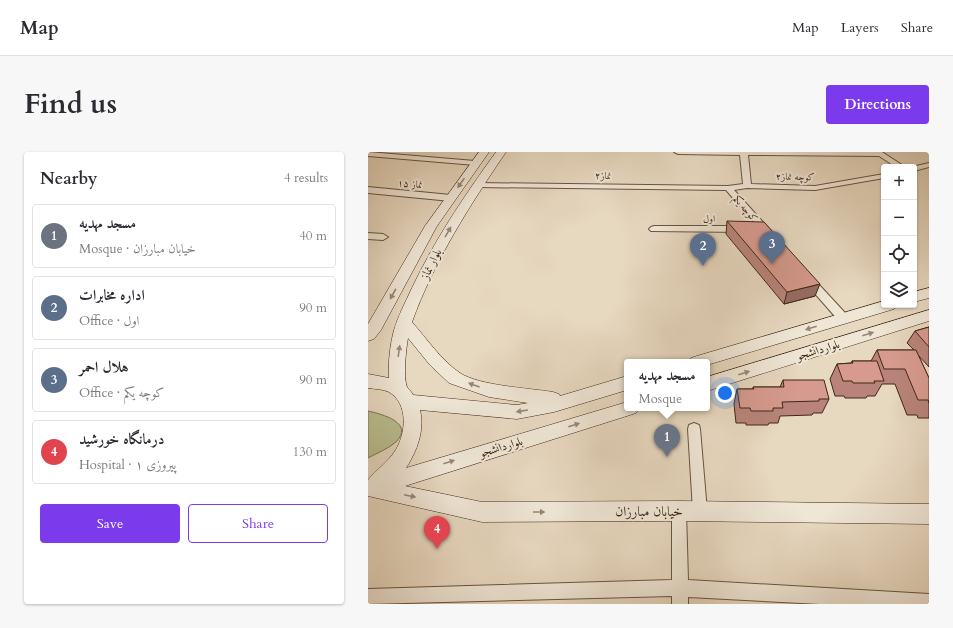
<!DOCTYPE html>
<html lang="en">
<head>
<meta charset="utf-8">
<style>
	:root { --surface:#fff; --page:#f7f7f7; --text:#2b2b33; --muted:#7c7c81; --line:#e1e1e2; --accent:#7c3aed }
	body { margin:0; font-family:Cardo,Amiri,serif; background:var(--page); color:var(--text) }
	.controls { position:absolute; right:12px; top:12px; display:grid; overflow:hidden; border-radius:4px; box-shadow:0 1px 3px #0004 }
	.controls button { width:36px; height:36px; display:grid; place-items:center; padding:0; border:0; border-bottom:1px solid var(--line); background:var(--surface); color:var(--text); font:20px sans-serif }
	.you { position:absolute; left:357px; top:241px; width:14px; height:14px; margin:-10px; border:3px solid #fff; border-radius:50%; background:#1a73e8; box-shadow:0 0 0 6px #1a73e833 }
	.badge { display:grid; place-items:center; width:26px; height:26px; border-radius:50%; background:var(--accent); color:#fff; font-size:13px; font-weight:700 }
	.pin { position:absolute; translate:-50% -33px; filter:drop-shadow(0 1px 2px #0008) }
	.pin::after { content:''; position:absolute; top:21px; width:14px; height:12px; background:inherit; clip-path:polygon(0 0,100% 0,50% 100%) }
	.popup { position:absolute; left:256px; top:207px; width:86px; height:52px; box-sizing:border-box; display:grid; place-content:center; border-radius:4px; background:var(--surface); filter:drop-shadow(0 1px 3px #0005); font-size:13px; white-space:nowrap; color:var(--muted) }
	.popup b { font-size:15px; color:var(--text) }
	.popup::after { content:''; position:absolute; left:50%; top:100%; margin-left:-8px; border:8px solid transparent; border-top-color:var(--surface) }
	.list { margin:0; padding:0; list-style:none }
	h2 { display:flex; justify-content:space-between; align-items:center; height:52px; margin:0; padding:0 16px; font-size:17px }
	h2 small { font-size:13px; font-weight:400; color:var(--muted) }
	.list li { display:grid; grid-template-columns:26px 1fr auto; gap:12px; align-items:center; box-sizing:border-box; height:64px; margin:0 8px 8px; padding:0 8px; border:1px solid var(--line); border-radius:4px }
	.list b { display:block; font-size:15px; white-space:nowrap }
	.list p { margin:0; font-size:13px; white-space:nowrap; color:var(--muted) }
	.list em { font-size:13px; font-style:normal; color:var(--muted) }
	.actions { display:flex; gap:8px; padding:12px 16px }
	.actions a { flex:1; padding:9px 0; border:1px solid var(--accent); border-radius:4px; text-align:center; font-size:14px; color:var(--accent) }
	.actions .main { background:var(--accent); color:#fff }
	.icon { flex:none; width:22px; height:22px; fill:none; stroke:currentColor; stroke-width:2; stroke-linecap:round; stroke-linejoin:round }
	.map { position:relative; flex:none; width:561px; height:452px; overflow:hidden; border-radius:4px }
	header { display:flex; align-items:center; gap:24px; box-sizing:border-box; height:56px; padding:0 20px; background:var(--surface); border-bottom:1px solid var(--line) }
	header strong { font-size:19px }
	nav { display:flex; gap:22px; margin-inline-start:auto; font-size:14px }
	.intro { display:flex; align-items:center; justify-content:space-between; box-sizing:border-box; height:96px; padding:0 24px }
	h1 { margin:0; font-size:28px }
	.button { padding:10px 18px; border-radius:4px; background:var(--accent); color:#fff; font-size:14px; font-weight:700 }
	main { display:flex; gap:24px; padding:0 24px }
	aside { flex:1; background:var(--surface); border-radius:4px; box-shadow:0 1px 3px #0004 }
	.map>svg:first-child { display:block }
	.green { fill:#b9be90; stroke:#7e7252 }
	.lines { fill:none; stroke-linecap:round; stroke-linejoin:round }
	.street-casing { stroke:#6b5340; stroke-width:2 }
	.secondary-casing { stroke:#422715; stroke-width:1 }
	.street { fill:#efe6d6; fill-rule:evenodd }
	.secondary { fill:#efe6d6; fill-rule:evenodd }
	.wall { fill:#b8847a; stroke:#422715 }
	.shaded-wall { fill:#966c63; stroke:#422715 }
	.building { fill:#d69a8e; stroke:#422715 }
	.oneway { fill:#988676 }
	.labels { text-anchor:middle; stroke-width:4; stroke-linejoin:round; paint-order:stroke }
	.far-street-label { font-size:10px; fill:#422715; stroke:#efe6d6 }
	.street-label { font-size:12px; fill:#422715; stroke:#efe6d6 }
	.near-street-label { font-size:14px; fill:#422715; stroke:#efe6d6 }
</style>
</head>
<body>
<header>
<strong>Map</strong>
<nav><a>Map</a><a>Layers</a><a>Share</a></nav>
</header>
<div class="intro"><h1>Find us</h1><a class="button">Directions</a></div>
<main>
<aside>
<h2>Nearby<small>4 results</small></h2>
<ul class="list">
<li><span class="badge" style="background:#6b7280">1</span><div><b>مسجد مهدیه</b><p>Mosque · خیابان مبارزان</p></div><em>40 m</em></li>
<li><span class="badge" style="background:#5c6f8a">2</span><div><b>اداره مخابرات</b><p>Office · اول</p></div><em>90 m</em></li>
<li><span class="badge" style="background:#5c6f8a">3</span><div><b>هلال احمر</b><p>Office · کوچه یکم</p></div><em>90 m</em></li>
<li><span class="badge" style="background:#e0444e">4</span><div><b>درمانگاه خورشید</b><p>Hospital · پیروزی ۱</p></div><em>130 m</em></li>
</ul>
<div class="actions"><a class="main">Save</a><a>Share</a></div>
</aside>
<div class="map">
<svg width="561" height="452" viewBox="0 0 561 452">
	<rect width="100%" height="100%" fill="#e7d8c0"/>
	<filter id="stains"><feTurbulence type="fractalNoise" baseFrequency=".005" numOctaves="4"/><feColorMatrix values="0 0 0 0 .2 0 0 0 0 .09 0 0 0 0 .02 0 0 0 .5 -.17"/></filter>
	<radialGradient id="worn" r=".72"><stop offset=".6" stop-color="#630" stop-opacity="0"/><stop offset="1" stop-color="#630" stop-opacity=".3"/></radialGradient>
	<path class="green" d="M0 259C14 262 47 271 28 290 20 297 9 301 0 306Z"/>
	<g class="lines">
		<defs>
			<path id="street" d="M0 0 107 9 111 11 107 13 0 4Z
				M306 0H514L537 15H528L511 4 380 3 383 32 447 34 516 22V26L447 38 379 36 366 38 404 80 406 82 404 84H398L358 38 110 35 106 33 110 31 360 34 375 32 372 3 310 2Z
				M561 11V15L546 19V15H544Z
				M0 35 83 43 87 46 83 49 0 41Z
				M286 74H375L380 77 375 80 283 79 281 77 283 75Z
				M0 81 15 82 20 85 15 88 0 87Z
				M439 123 443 124 479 163 480 166 479 169H471L435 128 434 126Z
				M326 271 331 273 332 277 339 359 337 364 332 366 327 364 325 359 320 277 321 273Z
				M311 352 316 354 318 359 320 428 561 442V452H452L320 445V452H304V444L0 452V437L304 428V359L306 354Z"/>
			<path id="secondary" d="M111 0H121L69 74 13 178 6 187 0 189V172L57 74Z
				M128 0H138C102 53 66 109 44 170 59 187 73 208 92 221 112 234 161 236 185 240L191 242 192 244 259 224V238L186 260 149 267 52 258C57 278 49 299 38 316L259 250V256H271L268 261 262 263 37 334 114 350 311 349 561 352V372L311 369 114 370 0 344V328C8 318 20 310 27 299 38 282 41 252 21 240 15 237 7 237 0 236V222L21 226C20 210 22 193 26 178 30 164 37 151 43 138 66 89 96 44 128 0ZM40 186 62 213 81 231 121 245 160 251 149 253 45 243C44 240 41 238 39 235 35 226 38 197 40 186Z
				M561 136V146L546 150V140Z
				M516 149V153H528L526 157 339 213V210H321L323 206 329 204Z
				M561 158V169L339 239V225Z"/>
		</defs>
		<use href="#street" class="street-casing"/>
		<use href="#secondary" class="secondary-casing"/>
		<use href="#street" class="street"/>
		<use href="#secondary" class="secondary"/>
	</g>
	<path class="wall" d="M359 69 447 144 416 152 358 82Z
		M561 175V215L550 203 561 226V266H550L549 263H539L527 232H514L507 244H499L498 246H477L476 244H467L462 227 469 212 483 211 484 209H503L509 198H546L539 191 547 179Z
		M415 228 461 247 454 261H445L444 263 412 264 410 271H401L400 273H378V271H368L366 252 369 237H385V235H412Z"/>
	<path class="shaded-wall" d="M452 132 447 144 416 152 419 140Z"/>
	<path class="building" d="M359 69 396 70 452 132 419 140Z
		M561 175V195L547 179Z
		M509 198H548L561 226V251L560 248H550L537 217H516Z
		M484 209H509L516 229H506L507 231H485L484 229H475L469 212 485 211Z
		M415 228H456L461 247H451V249L414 250 415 256H405V259H383L382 256H372L369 237H386L385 235H416Z"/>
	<defs><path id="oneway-solid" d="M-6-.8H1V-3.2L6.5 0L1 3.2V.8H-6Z"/></defs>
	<g class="oneway">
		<use href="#oneway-solid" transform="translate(93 31) rotate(125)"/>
		<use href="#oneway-solid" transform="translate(80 80) rotate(-60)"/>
		<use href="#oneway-solid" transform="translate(25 142) rotate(119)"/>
		<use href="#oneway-solid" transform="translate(443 176) rotate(163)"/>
		<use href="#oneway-solid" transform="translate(500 182) rotate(-17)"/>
		<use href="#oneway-solid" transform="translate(31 199) rotate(-82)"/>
		<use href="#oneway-solid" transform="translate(376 221) rotate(-17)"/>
		<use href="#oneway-solid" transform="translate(106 233) rotate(-160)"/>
		<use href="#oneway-solid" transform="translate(154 259) rotate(171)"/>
		<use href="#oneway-solid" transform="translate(206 273) rotate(-17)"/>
		<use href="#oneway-solid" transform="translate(81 310) rotate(-17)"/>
		<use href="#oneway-solid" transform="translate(42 344) rotate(12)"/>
		<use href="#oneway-solid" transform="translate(171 360)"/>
	</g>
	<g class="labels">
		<g class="far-street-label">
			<text transform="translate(235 23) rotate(1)" y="4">نماز۲</text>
			<text transform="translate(427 24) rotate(1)" y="4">کوچه نماز۲</text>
			<text transform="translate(42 31) rotate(5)" y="4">نماز ۱۵</text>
			<text transform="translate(378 56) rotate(49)" y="4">کوچه یکم</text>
			<text x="341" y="70">اول</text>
		</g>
		<g class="street-label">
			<text transform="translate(63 112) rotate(-64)" y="4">بلوار نماز</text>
			<text transform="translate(450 198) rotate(-17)" y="4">بلواردانشجو</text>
			<text transform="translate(133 295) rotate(-17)" y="4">بلواردانشجو</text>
		</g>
		<g class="near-street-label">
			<text x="281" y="364">خیابان مبارزان</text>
		</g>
	</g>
	<rect width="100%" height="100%" filter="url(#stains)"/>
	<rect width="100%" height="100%" fill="url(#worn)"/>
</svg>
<div class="controls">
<button>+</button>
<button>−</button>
<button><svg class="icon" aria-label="locate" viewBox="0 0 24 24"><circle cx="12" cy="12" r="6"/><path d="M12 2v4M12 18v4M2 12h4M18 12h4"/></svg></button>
<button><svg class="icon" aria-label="layers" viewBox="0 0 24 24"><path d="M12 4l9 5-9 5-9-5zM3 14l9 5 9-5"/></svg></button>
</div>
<div class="you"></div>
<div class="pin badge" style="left:299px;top:305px;background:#6b7280">1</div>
<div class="popup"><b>مسجد مهدیه</b>Mosque</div>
<div class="pin badge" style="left:335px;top:114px;background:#5c6f8a">2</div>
<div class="pin badge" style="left:404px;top:112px;background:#5c6f8a">3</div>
<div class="pin badge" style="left:69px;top:397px;background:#e0444e">4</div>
</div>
</main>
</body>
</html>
